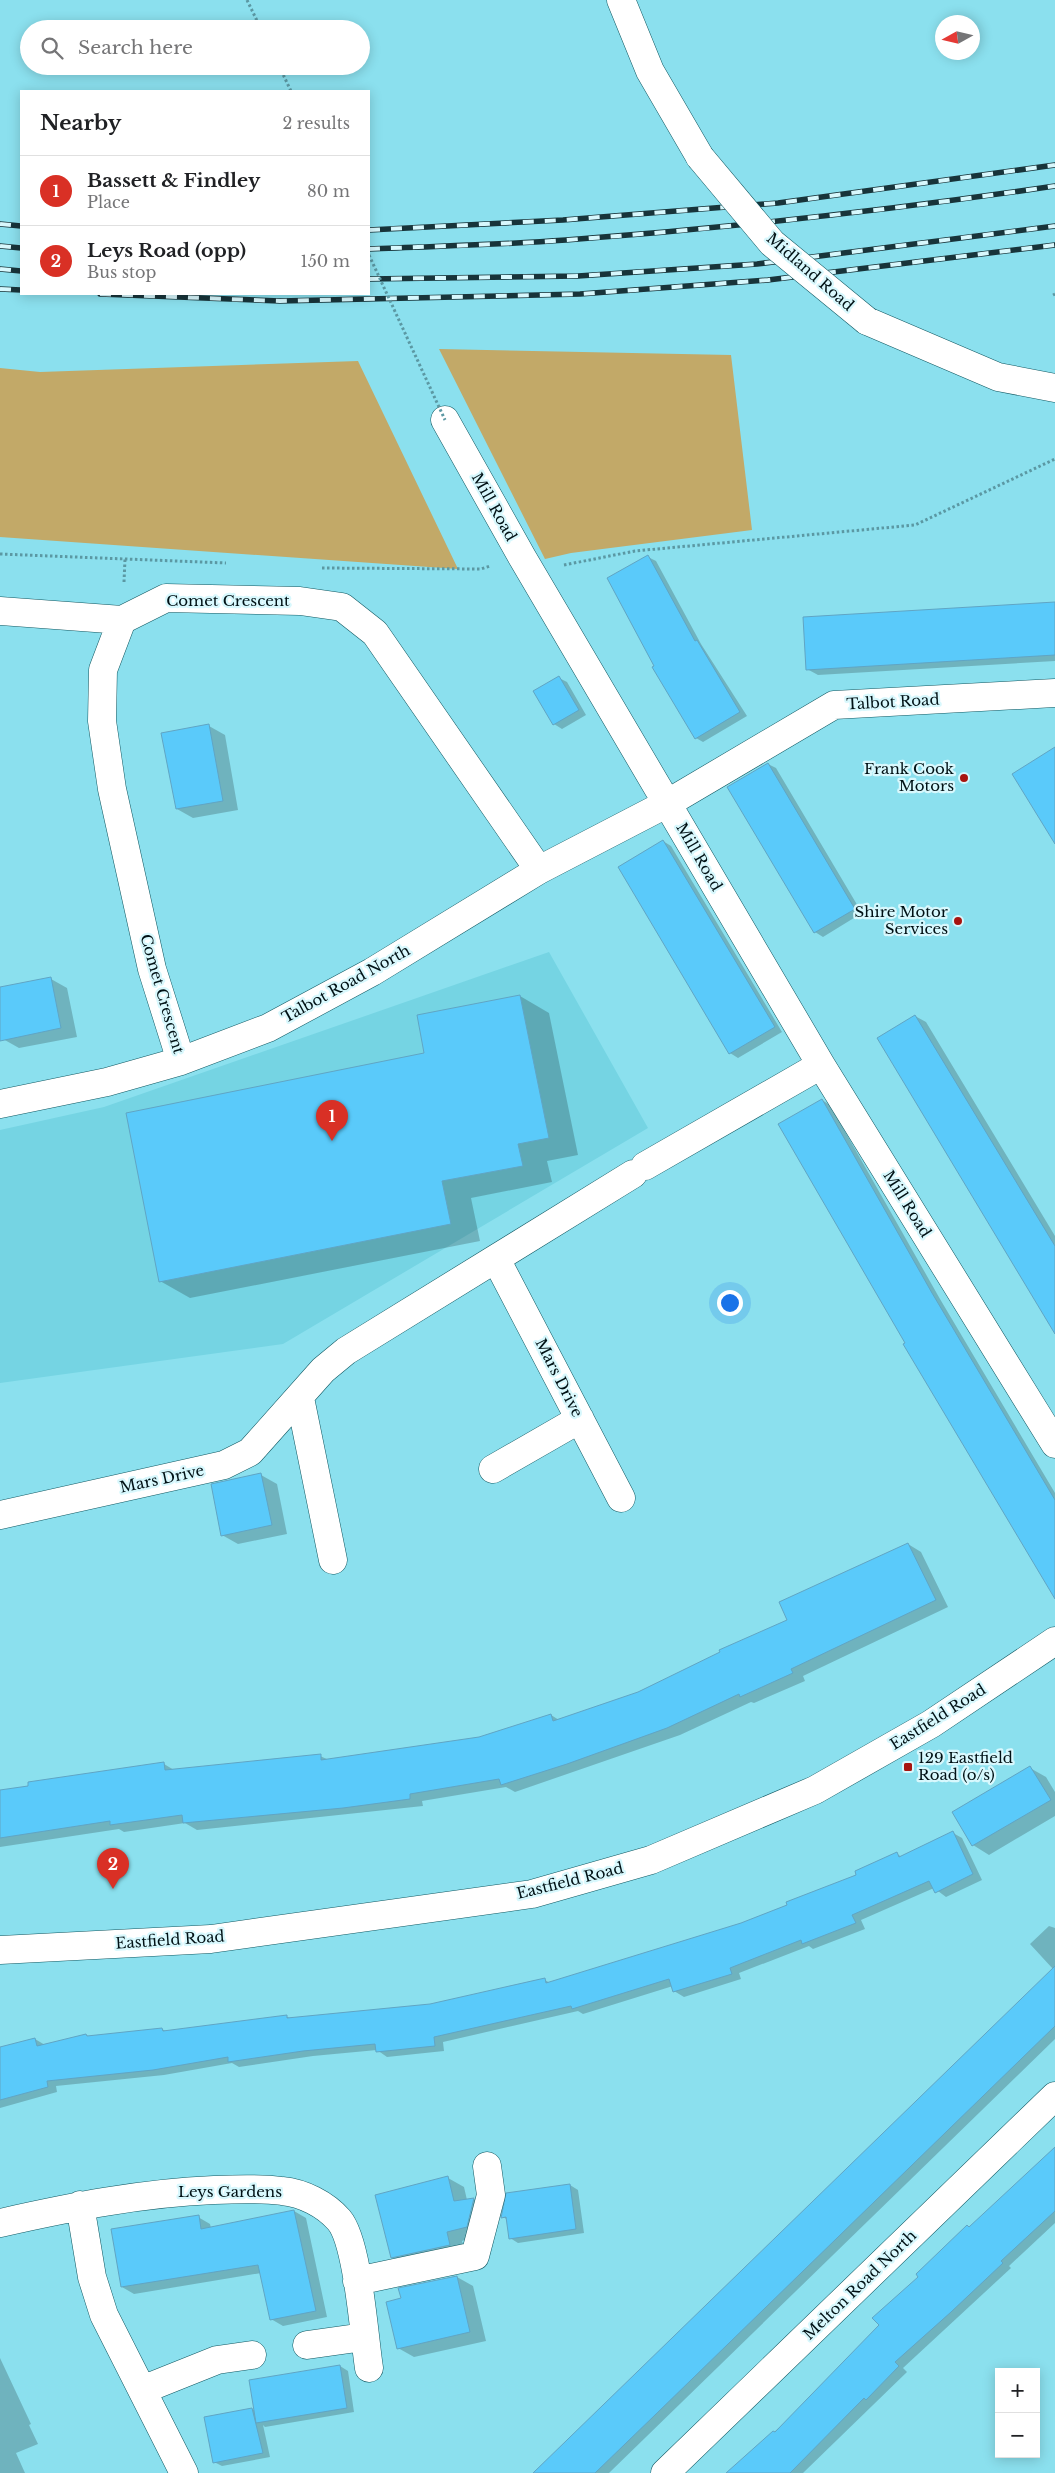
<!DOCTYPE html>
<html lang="en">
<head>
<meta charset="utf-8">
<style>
	:root { --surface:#fff; --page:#f6f6f6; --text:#202124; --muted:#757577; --line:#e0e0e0; --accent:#d93025 }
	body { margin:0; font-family:"Libre Baskerville",serif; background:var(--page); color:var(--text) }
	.controls { position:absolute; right:15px; bottom:15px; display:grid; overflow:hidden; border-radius:0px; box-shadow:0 2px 12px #0003 }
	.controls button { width:45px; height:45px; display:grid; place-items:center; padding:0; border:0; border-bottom:1px solid var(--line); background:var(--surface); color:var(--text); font:25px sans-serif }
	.compass { position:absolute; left:935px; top:15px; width:45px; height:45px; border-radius:50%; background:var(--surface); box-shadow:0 2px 12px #0003; rotate:262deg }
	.you { position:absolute; left:729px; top:1302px; width:18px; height:18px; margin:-12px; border:4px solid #fff; border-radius:50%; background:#1a73e8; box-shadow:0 0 0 8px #1a73e833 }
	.badge { display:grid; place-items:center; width:32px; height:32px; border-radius:50%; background:var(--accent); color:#fff; font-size:16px; font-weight:700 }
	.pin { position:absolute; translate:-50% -41px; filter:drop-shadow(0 1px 2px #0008) }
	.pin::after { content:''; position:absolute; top:26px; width:18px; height:15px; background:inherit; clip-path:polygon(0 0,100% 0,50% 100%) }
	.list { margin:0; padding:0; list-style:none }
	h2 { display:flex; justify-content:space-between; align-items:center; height:65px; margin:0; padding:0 20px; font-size:21px }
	h2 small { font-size:16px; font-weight:400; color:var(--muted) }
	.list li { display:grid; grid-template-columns:32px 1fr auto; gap:15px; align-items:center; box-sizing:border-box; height:70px; padding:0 20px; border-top:1px solid var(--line) }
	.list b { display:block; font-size:19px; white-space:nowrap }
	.list p { margin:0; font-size:16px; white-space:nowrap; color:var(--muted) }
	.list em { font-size:16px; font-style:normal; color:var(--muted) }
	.icon { flex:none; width:28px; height:28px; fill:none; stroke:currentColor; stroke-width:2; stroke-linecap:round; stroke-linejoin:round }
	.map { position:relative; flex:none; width:1055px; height:2473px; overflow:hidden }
	.search { position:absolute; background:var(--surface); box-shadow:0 2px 12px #0003; left:20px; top:20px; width:350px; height:55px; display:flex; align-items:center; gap:12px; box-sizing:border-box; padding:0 18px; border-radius:28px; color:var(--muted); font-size:19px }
	.panel { position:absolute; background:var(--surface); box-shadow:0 2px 12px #0003; left:20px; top:90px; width:350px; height:205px; border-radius:0px }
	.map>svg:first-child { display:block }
	.built { fill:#75d4e3 }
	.green { fill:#c2a968 }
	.shadow { fill:#0003 }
	.building { fill:#5acafa; stroke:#60a5c4 }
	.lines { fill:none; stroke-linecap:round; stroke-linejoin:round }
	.minor-casing { stroke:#115862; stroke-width:29 }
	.major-casing { stroke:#115862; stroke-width:29 }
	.path { stroke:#5b98a3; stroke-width:3; stroke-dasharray:2.5 2.5; stroke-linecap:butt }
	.minor { stroke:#fff; stroke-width:28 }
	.major { stroke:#fff; stroke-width:28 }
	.rail-casing { stroke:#18343a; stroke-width:5.5 }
	.rail { stroke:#d8f8fd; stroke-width:4; stroke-dasharray:11; stroke-linecap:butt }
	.major-bridge-casing { stroke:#115862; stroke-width:29; stroke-linecap:butt }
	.path-bridge { stroke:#5b98a3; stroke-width:3; stroke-dasharray:2.5 2.5; stroke-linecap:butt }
	.major-bridge { stroke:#fff; stroke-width:28 }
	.poi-dot { fill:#a7140f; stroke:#d8f8fd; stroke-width:2 }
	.labels { text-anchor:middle; stroke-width:4.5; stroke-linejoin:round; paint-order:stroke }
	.street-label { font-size:15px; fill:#001115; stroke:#d8f8fd }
	.poi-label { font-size:15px; fill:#001115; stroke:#d8f8fd; text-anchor:end }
</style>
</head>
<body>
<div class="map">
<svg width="1055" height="2473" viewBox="0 0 1055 2473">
	<rect width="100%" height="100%" fill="#8be0ee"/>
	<path class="built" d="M549 952 648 1128 283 1344 0 1383V1130L104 1107Z"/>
	<path class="green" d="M439 349 731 355 752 530 571 553 545 559Z
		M358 361 458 569 0 537V368L40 372Z"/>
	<path class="shadow" d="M648 557 656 561 701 644 747 716 703 742 696 738 655 666Z
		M1055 603V661L818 675 807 669Z
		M559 678 567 682 586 715 562 729 554 724 535 692Z
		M209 726 225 735 238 810 193 818 177 809Z
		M768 764 776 768 862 913 823 937 815 932Z
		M663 841 671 846 782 1032 738 1058 730 1053Z
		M51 979 67 988 77 1037 19 1048 3 1039 0 1022V989Z
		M520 996 549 1013 578 1155 547 1161 552 1182 471 1198 480 1241 190 1298 160 1281 426 1054Z
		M915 1016 926 1022 1055 1236V1332Z
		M822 1100 830 1105 940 1299 1055 1493V1590L906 1343Z
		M261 1475 277 1484 287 1534 238 1544 222 1535Z
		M908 1544 921 1552 948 1607 803 1676 805 1681 754 1703 751 1702 680 1735 515 1792 506 1787 422 1801 423 1806 197 1830 185 1823 124 1832 119 1829 0 1847V1791L164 1764 174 1770 320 1756 329 1760 479 1739 551 1715 559 1720 639 1693 789 1620Z
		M1030 1768 1046 1777 1055 1792V1816L989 1855 973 1845 953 1813Z
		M953 1833 962 1838 982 1880 946 1897 934 1888 861 1920 865 1929 813 1949 809 1946 739 1973 741 1979 684 1997 674 1991 673 1986 583 2014 578 2011 443 2042 444 2051 387 2057 377 2050 313 2056 239 2067 232 2063 164 2075 56 2086 57 2092 0 2108V2048L35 2039 45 2045 86 2035 90 2037 162 2029 167 2032 286 2016 291 2019 430 2006 545 1980 550 1983 741 1924 858 1876 897 1854 902 1857Z
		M1049 1926 1055 1928V2039L609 2473H535L1053 1969 1030 1944Z
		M1055 2149V2223L1009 2266 1011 2268 903 2368 907 2372 803 2473H732L742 2460 796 2413 881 2325 920 2277Z
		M448 2178 464 2187 467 2200 474 2199 490 2208 482 2235 462 2241 466 2254 408 2266 392 2257Z
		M570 2185 578 2190 584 2233 518 2243 510 2238 508 2220 503 2217Z
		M294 2211 306 2218 327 2317 283 2326 271 2319 261 2273 134 2294 122 2287 198 2217 210 2224 211 2228Z
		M457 2277 473 2286 486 2341 414 2357 398 2348 402 2299Z
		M0 2358 31 2424 29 2425 38 2444 16 2453 25 2473H0Z
		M340 2366 348 2371 354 2412 265 2427 263 2425 270 2457 222 2466 214 2462 205 2418 252 2409 256 2411Z"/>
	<path class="building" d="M648 555 695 641 697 640 740 712 695 739 652 667 654 666 607 578Z
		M1055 602V655L806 670 803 617Z
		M559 676 579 710 553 725 533 691Z
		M209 724 223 801 176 809 161 733Z
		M1055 747V844L1012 774Z
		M768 763 855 909 814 933 727 787Z
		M663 840 775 1027 729 1054 618 867Z
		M51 977 61 1028 0 1041V987Z
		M520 995 549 1138 518 1144 523 1166 442 1181 451 1224 159 1282 126 1113 424 1053 417 1015Z
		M915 1015 1055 1246V1334L877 1038Z
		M822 1099 932 1293 1055 1500V1599L903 1344 905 1343 778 1124Z
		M261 1473 272 1525 221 1536 211 1484Z
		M908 1543 936 1600 791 1669 793 1673 740 1697 739 1694 667 1728 567 1764 501 1785 499 1779 410 1794V1799L343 1808 183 1823 182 1815 110 1825V1821L0 1838V1790L28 1786V1782L164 1762 165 1770 321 1754V1760L479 1737 551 1714 553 1721 638 1692 720 1652 719 1650 787 1620 779 1602Z
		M1030 1766 1051 1800 972 1846 952 1812Z
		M953 1831 973 1874 935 1893 929 1881 852 1915 856 1923 802 1944 801 1940 730 1968 732 1974 673 1992 669 1979 572 2009 571 2006 434 2037 435 2046 376 2052 375 2044 303 2051 228 2062V2057L153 2070 47 2081 48 2087 0 2100V2047L35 2038 37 2046 86 2034 87 2036 162 2028 163 2031 287 2015V2018L430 2004 545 1978 546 1983 741 1923 787 1905 786 1902 856 1875 855 1871 897 1852 899 1857Z
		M1055 1966V2026L656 2414 595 2473H533Z
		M1055 2147V2211L1001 2261 1003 2263 951 2312 895 2362 899 2366 866 2400 864 2398 790 2473H726L773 2431 775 2432 879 2325 872 2318 918 2277 916 2274 967 2225 969 2227Z
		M448 2176 454 2201 474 2198 467 2227 447 2232 450 2245 391 2258 375 2195Z
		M570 2184 576 2229 509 2239 506 2217 501 2218 506 2193Z
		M294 2210 316 2311 270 2320 258 2265 121 2287 111 2229 199 2215 201 2229Z
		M457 2276 470 2332 397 2349 386 2302 401 2298 398 2288Z
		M340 2365 347 2408 256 2423 249 2380Z
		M252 2408 263 2453 213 2463 204 2417Z"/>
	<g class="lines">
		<defs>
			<path id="minor" d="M445 420 522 557 821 1065 1055 1444
				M0 611 122 620
				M181 1061 152 969 112 789 102 721 103 670 122 620 166 598 300 601 342 607 375 633 539 870
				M0 1104 107 1082 181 1061 268 1028 372 972 539 870 668 803 834 705 1055 693
				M645 1166 821 1065
				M496 1259 621 1498
				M300 1398 333 1560
				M493 1469 580 1419
				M0 1515 224 1465 250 1452 323 1370 346 1351 633 1174
				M80 2205 92 2277 104 2315 184 2473
				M0 2223C71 2207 141 2193 214 2190 236 2189 260 2188 282 2191 303 2193 325 2204 339 2220 358 2242 364 2336 369 2368
				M357 2281 475 2256 491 2195 487 2166
				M307 2345 364 2337
				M142 2390 217 2360 252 2355
				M665 2473 1055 2096"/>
			<path id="major" d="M621 0 650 71 700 157
				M867 321 998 377 1055 388
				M0 1950 211 1939 532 1894 651 1860 815 1790 931 1724 1055 1641"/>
		</defs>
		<use href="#minor" class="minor-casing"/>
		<use href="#major" class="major-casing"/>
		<path class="path" d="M247 0 261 29
			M279 66 291 91
			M1053 295 1055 294
			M0 554 226 563
			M564 565 635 551 915 525 1055 459
			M322 568 481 569 490 566
			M124 582 125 559"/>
		<use href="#minor" class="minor"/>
		<use href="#major" class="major"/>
		<defs>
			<path id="rail" d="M0 224 21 226
				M369 230 563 220 778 203 1055 165
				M0 246 21 248
				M369 249C434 246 500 245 566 240 729 228 892 210 1055 186
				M0 269 21 271
				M369 279 578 276 757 264 1055 226
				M0 289 21 290
				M100 294 280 301 580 294 768 280 1055 245"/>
		</defs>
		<use href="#rail" class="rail-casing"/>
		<use href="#rail" class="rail"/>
		<defs>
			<path id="major-bridge" d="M700 157 772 243 867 321"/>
		</defs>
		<use href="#major-bridge" class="major-bridge-casing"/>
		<path class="path-bridge" d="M369 255 445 420"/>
		<use href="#major-bridge" class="major-bridge"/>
	</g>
	<g class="poi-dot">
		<circle cx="964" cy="778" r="5"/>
		<circle cx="958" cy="921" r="5"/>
		<rect x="903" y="1762" width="10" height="10" rx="2.5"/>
	</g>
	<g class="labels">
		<g class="street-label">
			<text transform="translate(810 272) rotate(41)" y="5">Midland Road</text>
			<text transform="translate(494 507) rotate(61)" y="5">Mill Road</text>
			<text x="228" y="606">Comet Crescent</text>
			<text transform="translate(893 702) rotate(-3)" y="5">Talbot Road</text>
			<text transform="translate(699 857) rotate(60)" y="5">Mill Road</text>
			<text transform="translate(346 984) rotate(-29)" y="5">Talbot Road North</text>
			<text transform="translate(162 994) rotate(74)" y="5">Comet Crescent</text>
			<text transform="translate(907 1204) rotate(58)" y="5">Mill Road</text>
			<text transform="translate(559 1378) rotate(63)" y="5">Mars Drive</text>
			<text transform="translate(162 1479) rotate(-12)" y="5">Mars Drive</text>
			<text transform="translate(938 1717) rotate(-32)" y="5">Eastfield Road</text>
			<text transform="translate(570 1881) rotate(-14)" y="5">Eastfield Road</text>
			<text transform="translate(170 1940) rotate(-4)" y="5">Eastfield Road</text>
			<text x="230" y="2197">Leys Gardens</text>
			<text transform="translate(860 2285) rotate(-44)" y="5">Melton Road North</text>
		</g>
		<g class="poi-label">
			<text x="954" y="774">Frank Cook<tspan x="954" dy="17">Motors</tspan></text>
			<text x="948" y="917">Shire Motor<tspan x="948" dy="17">Services</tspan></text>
			<text x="918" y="1763" text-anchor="start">129 Eastfield<tspan x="918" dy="17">Road (o/s)</tspan></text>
		</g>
	</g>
</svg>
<div class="controls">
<button>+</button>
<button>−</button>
</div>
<svg class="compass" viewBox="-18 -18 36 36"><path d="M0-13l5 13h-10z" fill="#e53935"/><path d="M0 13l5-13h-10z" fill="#757577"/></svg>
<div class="you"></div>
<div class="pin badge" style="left:332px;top:1141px">1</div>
<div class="pin badge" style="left:113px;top:1889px">2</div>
<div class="search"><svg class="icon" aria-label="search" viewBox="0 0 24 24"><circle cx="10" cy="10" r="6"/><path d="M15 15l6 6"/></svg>Search here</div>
<section class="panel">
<h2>Nearby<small>2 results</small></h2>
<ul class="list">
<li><span class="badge">1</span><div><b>Bassett &amp; Findley</b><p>Place</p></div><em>80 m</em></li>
<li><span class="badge">2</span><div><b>Leys Road (opp)</b><p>Bus stop</p></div><em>150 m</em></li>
</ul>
</section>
</div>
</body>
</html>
